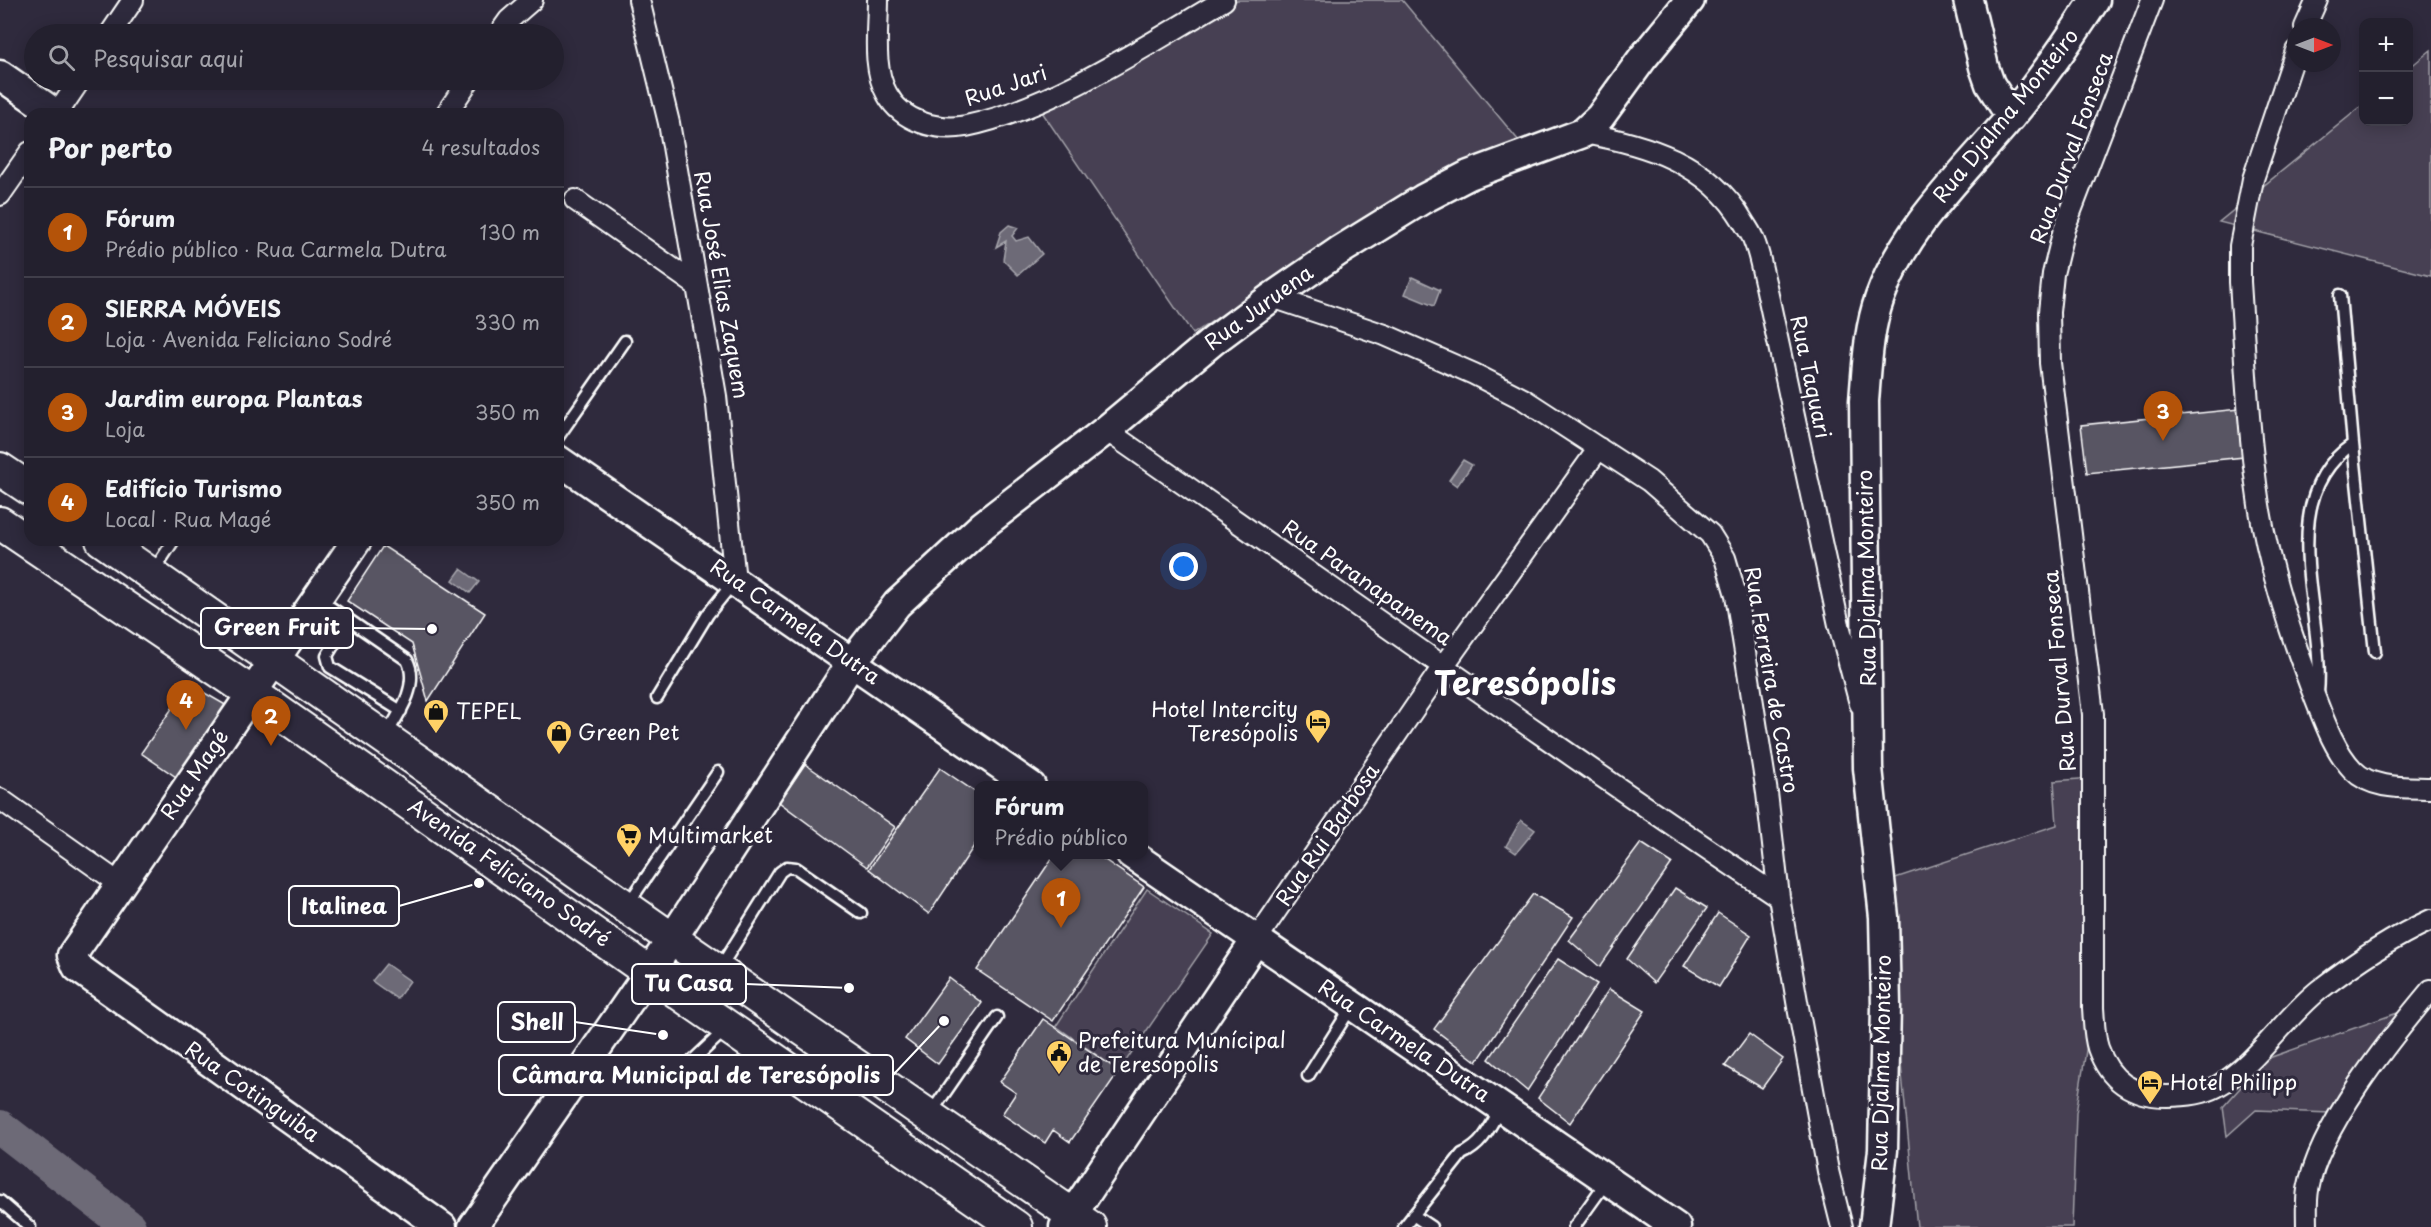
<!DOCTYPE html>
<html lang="pt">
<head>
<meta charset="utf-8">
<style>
	:root { --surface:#23202e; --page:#2b2836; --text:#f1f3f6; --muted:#a3a3aa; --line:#403e4a; --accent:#b45309 }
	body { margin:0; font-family:"Playpen Sans",sans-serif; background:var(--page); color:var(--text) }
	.controls { position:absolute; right:18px; top:18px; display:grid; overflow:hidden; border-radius:12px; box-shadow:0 3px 15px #0003 }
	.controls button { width:54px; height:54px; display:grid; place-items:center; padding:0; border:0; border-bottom:2px solid var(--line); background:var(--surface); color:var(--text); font:30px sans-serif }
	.compass { position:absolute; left:2287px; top:18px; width:54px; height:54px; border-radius:50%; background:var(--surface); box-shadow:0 3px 15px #0003; rotate:90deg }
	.you { position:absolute; left:1184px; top:567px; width:21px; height:21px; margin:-15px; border:4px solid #fff; border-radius:50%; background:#1a73e8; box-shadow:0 0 0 9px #1a73e833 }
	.badge { display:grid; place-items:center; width:39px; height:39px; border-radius:50%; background:var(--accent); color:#fff; font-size:20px; font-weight:700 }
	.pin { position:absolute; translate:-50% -50px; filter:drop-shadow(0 2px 3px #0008) }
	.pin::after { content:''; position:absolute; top:32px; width:21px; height:18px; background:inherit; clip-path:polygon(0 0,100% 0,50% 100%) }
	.popup { position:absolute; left:974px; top:781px; width:174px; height:78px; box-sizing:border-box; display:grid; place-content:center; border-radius:12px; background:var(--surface); filter:drop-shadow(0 2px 4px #0005); font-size:20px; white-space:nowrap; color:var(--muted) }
	.popup b { font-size:22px; color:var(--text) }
	.popup::after { content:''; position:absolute; left:50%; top:100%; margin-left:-12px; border:12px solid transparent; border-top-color:var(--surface) }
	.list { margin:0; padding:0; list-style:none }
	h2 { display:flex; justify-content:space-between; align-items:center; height:78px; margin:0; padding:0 24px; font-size:26px }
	h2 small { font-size:20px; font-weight:400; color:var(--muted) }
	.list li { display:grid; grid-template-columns:39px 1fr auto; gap:18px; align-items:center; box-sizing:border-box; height:90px; padding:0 24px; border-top:2px solid var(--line) }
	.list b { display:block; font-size:22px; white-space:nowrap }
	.list p { margin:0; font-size:20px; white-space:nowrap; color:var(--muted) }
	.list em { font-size:20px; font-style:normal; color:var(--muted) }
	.icon { flex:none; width:33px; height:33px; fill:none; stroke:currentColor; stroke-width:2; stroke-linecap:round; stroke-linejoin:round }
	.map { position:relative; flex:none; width:2431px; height:1227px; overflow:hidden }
	.search { position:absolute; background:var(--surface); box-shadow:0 3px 15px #0003; left:24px; top:24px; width:540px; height:66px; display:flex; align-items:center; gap:15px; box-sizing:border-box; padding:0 21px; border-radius:33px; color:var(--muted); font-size:22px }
	.panel { position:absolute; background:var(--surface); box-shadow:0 3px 15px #0003; left:24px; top:108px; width:540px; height:438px; border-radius:18px }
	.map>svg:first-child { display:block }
	.green { fill:#464152; stroke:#a2a0a8; stroke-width:1.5 }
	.water { fill:#6d6a77; stroke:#a7a6ad; stroke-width:1.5 }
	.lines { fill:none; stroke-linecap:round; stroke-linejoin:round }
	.river { stroke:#6d6a77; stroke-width:34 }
	.building { fill:#595564; stroke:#fff; stroke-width:1.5 }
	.lane-casing { stroke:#fff; stroke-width:15 }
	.street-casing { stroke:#fff; stroke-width:24 }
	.secondary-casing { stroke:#fff; stroke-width:33 }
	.primary-casing { stroke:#fff; stroke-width:36 }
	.lane { stroke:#2f2a3d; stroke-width:10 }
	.street { stroke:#2f2a3d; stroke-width:20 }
	.secondary { stroke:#2f2a3d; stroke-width:28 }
	.primary { stroke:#2f2a3d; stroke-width:32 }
	.labels { text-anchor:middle; stroke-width:6; stroke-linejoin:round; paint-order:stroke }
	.street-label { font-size:21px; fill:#fff; stroke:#2f2a3d }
	.poi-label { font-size:21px; fill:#fff; stroke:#2f2a3d; text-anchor:start }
	.town-label { font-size:33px; font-weight:bold; fill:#fff; stroke:#2f2a3d }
	.leader { fill:none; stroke:#fff; stroke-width:2 }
	.callout-dot { fill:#fff; stroke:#2f2a3d; stroke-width:2 }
	.callout { fill:#2f2a3d; stroke:#fff; stroke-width:2 }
	.callout-label { font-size:22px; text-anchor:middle; font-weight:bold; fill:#fff }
</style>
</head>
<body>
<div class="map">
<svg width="2431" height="1227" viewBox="0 0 2431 1227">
	<rect width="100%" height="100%" fill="#2f2a3d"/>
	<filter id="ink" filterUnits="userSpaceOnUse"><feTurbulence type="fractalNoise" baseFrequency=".0167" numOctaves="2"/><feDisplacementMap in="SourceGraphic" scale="12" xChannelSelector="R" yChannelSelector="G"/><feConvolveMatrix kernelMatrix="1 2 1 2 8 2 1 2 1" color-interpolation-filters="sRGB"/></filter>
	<g filter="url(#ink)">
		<path class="green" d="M1237 0H1402L1519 141 1437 174 1193 334 1042 112Z
			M2431 50V276L2219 222 2363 105 2364 122H2408L2409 68Z
			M2092 778V1013L2076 1113 2072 1227H1917L1883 882 2057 825 2054 781Z
			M1147 889 1213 934 1119 1071 1056 1026Z
			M2403 1011 2331 1113 2256 1110 2227 1136 2223 1107 2266 1059Z"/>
		<path class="water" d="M1009 225 1018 228 1012 236 1016 241 1029 237 1042 254 1018 275 1003 260 1006 241 996 247 1001 232Z
			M1412 277 1440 290 1434 306 1405 294Z
			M1463 460 1472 465 1457 486 1449 480Z
			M461 569 479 582 470 593 453 580Z
			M1521 820 1535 830 1516 853 1506 846Z
			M386 964 410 981 397 999 372 981Z"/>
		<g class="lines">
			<path class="river" d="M0 1127 129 1227"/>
		</g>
		<path class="building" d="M2239 409 2244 457 2087 473 2081 425Z
			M383 546 485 613 428 701 412 644 347 601Z
			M189 684 229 707 182 781 141 753Z
			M805 764 895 827 867 867 779 802Z
			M940 768 978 794V840L929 914 869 869Z
			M1641 843 1672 863 1600 967 1569 940Z
			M1055 854H1096L1144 887 1053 1021 977 970Z
			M1675 888 1707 908 1654 983 1627 959Z
			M1533 894 1573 917 1477 1062 1434 1029Z
			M1718 913 1751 935 1719 987 1684 966Z
			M1558 959 1597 984 1527 1091 1489 1059Z
			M949 978 982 1003 938 1064 905 1039Z
			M1609 989 1645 1011 1570 1123 1538 1098Z
			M1043 1019 1119 1071 1070 1142 1053 1130 1045 1143 1002 1114 1016 1093 1000 1082Z
			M1749 1034 1783 1059 1762 1088 1725 1066Z"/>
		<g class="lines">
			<defs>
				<path id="lane" d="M2340 295 2353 444 2375 652
					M558 437 625 341
					M153 572 174 540
					M317 598 407 660C420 685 399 714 386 735
					M348 621 327 656 330 667 401 711
					M2318 693C2326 616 2271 499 2353 444
					M657 698 708 614 733 583
					M628 904 718 772
					M720 968 780 872 787 867 796 868 861 913
					M593 1055 635 1079 664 1077 689 1064 725 1030
					M1308 1076 1352 1006
					M931 1113 997 1017
					M0 1201 30 1227
					M1413 1215 1431 1227
					M1404 1227 1462 1154C1483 1145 1490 1127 1501 1107
					M1574 1227 1607 1181"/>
				<path id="street" d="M639 0 669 123 716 396 735 581
					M878 0C878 30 872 68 887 94 902 122 937 131 966 126 1053 108 1148 44 1224 0
					M2152 0 2064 229 2053 274 2049 312 2050 363 2093 714V1008C2094 1020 2094 1036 2098 1048 2110 1082 2133 1096 2167 1096 2181 1096 2203 1094 2216 1087 2257 1064 2283 1019 2319 990 2354 963 2391 938 2431 920
					M2305 27 2317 0
					M110 34 133 0
					M499 34 509 20 532 0
					M2296 51 2253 179 2240 246V282C2245 356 2248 432 2259 505 2269 566 2288 627 2310 685 2321 712 2332 748 2353 770 2372 790 2406 787 2431 788
					M57 114 80 80
					M446 114 469 80
					M1583 133C1646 144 1709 163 1743 221 1747 228 1752 234 1754 241 1760 255 1762 271 1766 286L1839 625 1860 704
					M0 195 30 152
					M575 200 696 285
					M1272 297 1385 335 1474 374 1523 399 1649 481 1710 534 1725 558 1736 595 1767 793 1779 897 1798 1007 1828 1171 1842 1227
					M1106 430C1330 586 1552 745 1779 897
					M0 799 120 884
					M1256 940 1444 665 1599 448
					M2307 1227C2307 1215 2306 1202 2308 1190 2319 1127 2390 1039 2431 990"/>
				<path id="secondary" d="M1968 0 1984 67 1990 84 2011 117
					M0 75 56 114
					M558 460 1031 786
					M357 540 72 955 77 967 442 1227
					M1131 854 1676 1227
					M473 1227 672 939 852 662 897 604 983 525 1106 430 1213 341 1272 297 1339 251 1423 199 1469 175 1583 133 1600 117 1642 59 1690 0
					M1064 1227 1256 940
					M1874 1227 1883 1150 1886 1006 1884 917 1868 768 1864 401C1867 366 1868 330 1880 297 1905 227 1963 174 2010 118 2041 81 2069 40 2095 0"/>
				<path id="primary" d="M0 469 30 489
					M0 523 252 693 650 973 1016 1227
					M102 540 672 939 1090 1227"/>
			</defs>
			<use href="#lane" class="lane-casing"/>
			<use href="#street" class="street-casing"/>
			<use href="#secondary" class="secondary-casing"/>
			<use href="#primary" class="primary-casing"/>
			<use href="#lane" class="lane"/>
			<use href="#street" class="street"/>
			<use href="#secondary" class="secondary"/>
			<use href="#primary" class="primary"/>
		</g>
	</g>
	<defs>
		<symbol id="shop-pin" viewBox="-11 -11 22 30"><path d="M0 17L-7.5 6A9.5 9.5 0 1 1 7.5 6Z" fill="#ffd166" stroke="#2f2a3d"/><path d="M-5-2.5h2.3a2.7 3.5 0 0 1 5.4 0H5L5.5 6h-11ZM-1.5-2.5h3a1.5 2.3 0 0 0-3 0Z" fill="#111"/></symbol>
		<symbol id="hotel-pin" viewBox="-11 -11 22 30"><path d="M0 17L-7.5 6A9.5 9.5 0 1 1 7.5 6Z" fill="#ffd166" stroke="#2f2a3d"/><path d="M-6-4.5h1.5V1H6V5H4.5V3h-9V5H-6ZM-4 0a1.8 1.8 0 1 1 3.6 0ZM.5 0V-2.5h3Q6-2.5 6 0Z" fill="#111"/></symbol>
		<symbol id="supermarket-pin" viewBox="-11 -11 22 30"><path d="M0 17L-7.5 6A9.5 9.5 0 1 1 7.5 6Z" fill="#ffd166" stroke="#2f2a3d"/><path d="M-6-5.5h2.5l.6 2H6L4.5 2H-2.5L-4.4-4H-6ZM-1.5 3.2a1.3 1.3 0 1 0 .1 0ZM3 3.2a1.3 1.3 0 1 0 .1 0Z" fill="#111"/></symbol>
		<symbol id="civic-pin" viewBox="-11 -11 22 30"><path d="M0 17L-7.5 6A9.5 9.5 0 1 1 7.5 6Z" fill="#ffd166" stroke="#2f2a3d"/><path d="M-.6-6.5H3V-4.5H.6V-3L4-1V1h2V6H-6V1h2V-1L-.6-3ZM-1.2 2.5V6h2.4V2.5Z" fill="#111"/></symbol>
	</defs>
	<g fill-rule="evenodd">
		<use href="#shop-pin" x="421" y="697" width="30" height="40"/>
		<use href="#hotel-pin" x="1303" y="707" width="30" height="40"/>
		<use href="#shop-pin" x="544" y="718" width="30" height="40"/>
		<use href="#supermarket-pin" x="614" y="821" width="30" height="40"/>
		<use href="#civic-pin" x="1044" y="1038" width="30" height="40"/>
		<use href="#hotel-pin" x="2135" y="1068" width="30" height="40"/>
	</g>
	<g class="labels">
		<g class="street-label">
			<text transform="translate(1006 86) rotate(-19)" y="7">Rua Jari</text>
			<text transform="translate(2006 116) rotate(-51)" y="7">Rua Djalma Monteiro</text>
			<text transform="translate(2072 148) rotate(-70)" y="7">Rua Durval Fonseca</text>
			<text transform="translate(721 285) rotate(80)" y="7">Rua José Elias Zaquem</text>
			<text transform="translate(1259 308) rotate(-36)" y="7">Rua Juruena</text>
			<text transform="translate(1810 377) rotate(78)" y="7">Rua Taquari</text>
			<text transform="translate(1867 578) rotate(-91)" y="7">Rua Djalma Monteiro</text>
			<text transform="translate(1367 583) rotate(35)" y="7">Rua Paranapanema</text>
			<text transform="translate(795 622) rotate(35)" y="7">Rua Carmela Dutra</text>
			<text transform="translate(2060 671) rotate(-95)" y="7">Rua Durval Fonseca</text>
			<text transform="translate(1771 680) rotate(80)" y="7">Rua Ferreira de Castro</text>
			<text transform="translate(195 775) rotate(-56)" y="7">Rua Magé</text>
			<text transform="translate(1328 835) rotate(-56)" y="7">Rua Rui Barbosa</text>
			<text transform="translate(509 873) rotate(35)" y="7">Avenida Feliciano Sodré</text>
			<text transform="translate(1404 1041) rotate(34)" y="7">Rua Carmela Dutra</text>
			<text transform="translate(1882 1063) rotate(-89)" y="7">Rua Djalma Monteiro</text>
			<text transform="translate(252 1092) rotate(35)" y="7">Rua Cotinguiba</text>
		</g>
		<g class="poi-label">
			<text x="1298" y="717" text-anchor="end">Hotel Intercity<tspan x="1298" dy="24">Teresópolis</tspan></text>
			<text x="456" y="719">TEPEL</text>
			<text x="578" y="740">Green Pet</text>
			<text x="648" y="843">Multimarket</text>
			<text x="1078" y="1048">Prefeitura Munícipal<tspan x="1078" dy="24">de Teresópolis</tspan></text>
			<text x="2170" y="1090">Hotel Philipp</text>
		</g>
		<g class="town-label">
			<text x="1525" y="695">Teresópolis</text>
		</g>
	</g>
	<path class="leader" d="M432 629L353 628M479 883L399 906M849 988L746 984M663 1035L575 1022M944 1021L893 1075"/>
	<g class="callout-dot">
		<circle cx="432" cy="629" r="6"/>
		<circle cx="479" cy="883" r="6"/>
		<circle cx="849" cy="988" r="6"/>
		<circle cx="663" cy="1035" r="6"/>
		<circle cx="944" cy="1021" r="6"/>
	</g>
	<g class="callout">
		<rect x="201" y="608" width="152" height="40" rx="6"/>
		<rect x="289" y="886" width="110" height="40" rx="6"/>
		<rect x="632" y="964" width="114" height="40" rx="6"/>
		<rect x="498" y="1002" width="77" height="40" rx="6"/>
		<rect x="499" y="1055" width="394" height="40" rx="6"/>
	</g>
	<g class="callout-label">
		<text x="277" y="635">Green Fruit</text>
		<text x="344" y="914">Italinea</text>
		<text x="689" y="991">Tu Casa</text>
		<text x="537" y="1030">Shell</text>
		<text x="696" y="1083">Câmara Municipal de Teresópolis</text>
	</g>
</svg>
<div class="controls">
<button>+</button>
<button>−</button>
</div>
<svg class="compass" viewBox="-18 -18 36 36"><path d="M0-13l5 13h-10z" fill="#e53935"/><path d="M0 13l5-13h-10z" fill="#a3a3aa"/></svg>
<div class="you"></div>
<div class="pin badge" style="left:1061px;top:928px">1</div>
<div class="popup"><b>Fórum</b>Prédio público</div>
<div class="pin badge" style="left:271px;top:746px">2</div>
<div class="pin badge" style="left:2163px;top:441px">3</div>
<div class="pin badge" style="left:186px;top:730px">4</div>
<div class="search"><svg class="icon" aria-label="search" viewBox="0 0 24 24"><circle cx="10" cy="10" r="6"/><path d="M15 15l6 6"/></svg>Pesquisar aqui</div>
<section class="panel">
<h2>Por perto<small>4 resultados</small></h2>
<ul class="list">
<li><span class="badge">1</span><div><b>Fórum</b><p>Prédio público · Rua Carmela Dutra</p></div><em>130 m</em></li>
<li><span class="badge">2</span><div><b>SIERRA MÓVEIS</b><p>Loja · Avenida Feliciano Sodré</p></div><em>330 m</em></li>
<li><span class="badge">3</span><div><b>Jardim europa Plantas</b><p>Loja</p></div><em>350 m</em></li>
<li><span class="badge">4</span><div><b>Edifício Turismo</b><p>Local · Rua Magé</p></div><em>350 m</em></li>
</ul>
</section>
</div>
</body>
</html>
